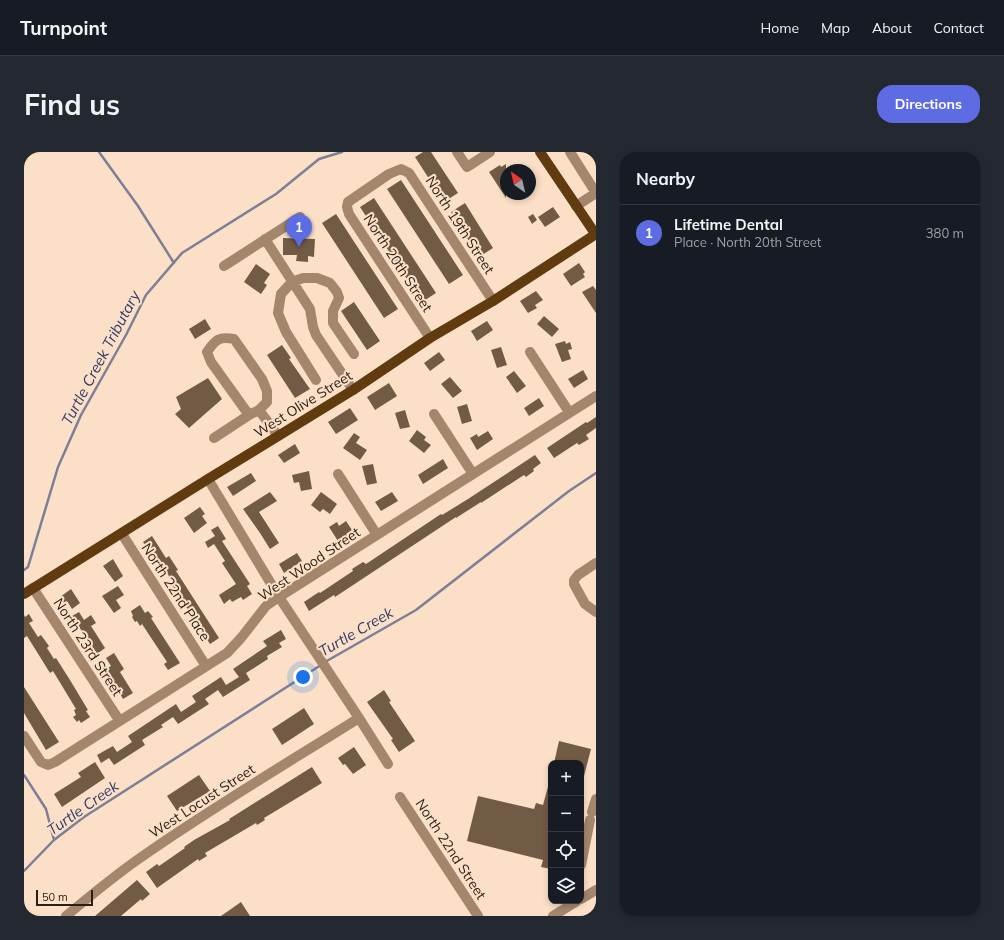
<!DOCTYPE html>
<html lang="en">
<head>
<meta charset="utf-8">
<style>
	:root { --surface:#171b24; --page:#242831; --text:#f1f3f6; --muted:#9ea1a6; --line:#363941; --accent:#5e6ce4 }
	body { margin:0; font-family:Mulish,sans-serif; background:var(--page); color:var(--text) }
	.controls { position:absolute; right:12px; bottom:12px; display:grid; overflow:hidden; border-radius:8px; box-shadow:0 2px 6px #0003 }
	.controls button { width:36px; height:36px; display:grid; place-items:center; padding:0; border:0; border-bottom:1px solid var(--line); background:var(--surface); color:var(--text); font:20px sans-serif }
	.compass { position:absolute; left:476px; top:12px; width:36px; height:36px; border-radius:50%; background:var(--surface); box-shadow:0 2px 6px #0003; rotate:326deg }
	.scale { position:absolute; left:12px; bottom:10px; width:57px; box-sizing:border-box; padding-left:4px; border:2px solid #2a2017; border-top:0; font-size:11px; line-height:14px; white-space:nowrap; color:#2a2017; -webkit-text-stroke:3px #fbe0c7; paint-order:stroke }
	.you { position:absolute; left:279px; top:525px; width:14px; height:14px; margin:-10px; border:3px solid #fff; border-radius:50%; background:#1a73e8; box-shadow:0 0 0 6px #1a73e833 }
	.badge { display:grid; place-items:center; width:26px; height:26px; border-radius:50%; background:var(--accent); color:#fff; font-size:13px; font-weight:700 }
	.pin { position:absolute; translate:-50% -33px; filter:drop-shadow(0 1px 2px #0008) }
	.pin::after { content:''; position:absolute; top:21px; width:14px; height:12px; background:inherit; clip-path:polygon(0 0,100% 0,50% 100%) }
	.list { margin:0; padding:0; list-style:none }
	h2 { display:flex; justify-content:space-between; align-items:center; height:52px; margin:0; padding:0 16px; font-size:17px }
	h2 small { font-size:13px; font-weight:400; color:var(--muted) }
	.list li { display:grid; grid-template-columns:26px 1fr auto; gap:12px; align-items:center; box-sizing:border-box; height:56px; padding:0 16px; border-top:1px solid var(--line) }
	.list b { display:block; font-size:15px; white-space:nowrap }
	.list p { margin:0; font-size:13px; white-space:nowrap; color:var(--muted) }
	.list em { font-size:13px; font-style:normal; color:var(--muted) }
	.icon { flex:none; width:22px; height:22px; fill:none; stroke:currentColor; stroke-width:2; stroke-linecap:round; stroke-linejoin:round }
	.map { position:relative; flex:none; width:572px; height:764px; overflow:hidden; border-radius:16px }
	header { display:flex; align-items:center; gap:24px; box-sizing:border-box; height:56px; padding:0 20px; background:var(--surface); border-bottom:1px solid var(--line) }
	header strong { font-size:19px }
	nav { display:flex; gap:22px; margin-inline-start:auto; font-size:14px }
	.intro { display:flex; align-items:center; justify-content:space-between; box-sizing:border-box; height:96px; padding:0 24px }
	h1 { margin:0; font-size:28px }
	.button { padding:10px 18px; border-radius:16px; background:var(--accent); color:#fff; font-size:14px; font-weight:700 }
	main { display:flex; gap:24px; padding:0 24px }
	aside { flex:1; background:var(--surface); border-radius:16px; box-shadow:0 2px 6px #0003 }
	.map>svg:first-child { display:block }
	.lines { fill:none; stroke-linecap:round; stroke-linejoin:round }
	.stream { stroke:#7c7f96; stroke-width:2.5 }
	.building { fill:#725b45 }
	.minor { stroke:#a3866c; stroke-width:10 }
	.major { stroke:#613b10; stroke-width:10 }
	.labels { text-anchor:middle; stroke-width:4; stroke-linejoin:round; paint-order:stroke }
	.street-label { font-size:14px; fill:#2a2017; stroke:#fbe0c7 }
	.water-label { font-size:15px; font-style:italic; fill:#313969; stroke:#fbe0c7 }
</style>
</head>
<body>
<header>
<strong>Turnpoint</strong>
<nav><a>Home</a><a>Map</a><a>About</a><a>Contact</a></nav>
</header>
<div class="intro"><h1>Find us</h1><a class="button">Directions</a></div>
<main>
<div class="map">
<svg width="572" height="764" viewBox="0 0 572 764">
	<rect width="100%" height="100%" fill="#fbe0c7"/>
	<g class="lines">
		<path class="stream" d="M75 0 114 54 150 111
			M0 418 4 415 34 315 57 263 102 183 122 143 158 101 252 42 295 7 318 0
			M301 510 392 458 545 339 572 321
			M0 623 22 657 30 688
			M0 719 30 688 60 665 297 513"/>
	</g>
	<path class="building" d="M399 0H407L434 41 420 50 391 5Z
		M482 12V46L465 20 476 13 477 15Z
		M377 28 439 123 425 132 363 37Z
		M350 46 412 141 398 150 336 55Z
		M441 51 469 96 455 105 427 60Z
		M529 55 536 65 521 75 514 65Z
		M312 62 374 157 360 166 298 71Z
		M509 62 513 68 508 72 504 65Z
		M259 86 291 87 290 105 284 104V110L272 109 273 103H259Z
		M555 111 561 120 559 122 561 125 547 134 539 122Z
		M232 112 246 122 240 131 243 133 237 142 220 130Z
		M569 134 572 138V161L558 140Z
		M512 139 519 148 511 153 513 156 504 161 496 149Z
		M330 150 356 189 343 198 317 159Z
		M520 164 535 177 528 185 513 172Z
		M181 167 187 177 171 187 165 177Z
		M463 169 469 178 453 189 447 179Z
		M541 189 542 192 546 190 548 197 544 198 547 207 538 210 531 192Z
		M258 193 267 206 265 207 286 237 271 246 243 203Z
		M477 195 483 213 473 216 467 198Z
		M415 200 421 208 406 219 400 211Z
		M559 218 564 227 550 236 544 227Z
		M490 219 502 234 493 241 482 225Z
		M426 225 438 239 429 246 417 232Z
		M184 226 198 247 165 276 151 262 157 257 152 245Z
		M365 231 373 244 351 258 343 245Z
		M515 246 520 254 505 264 500 256Z
		M443 252 448 269 438 272 433 255Z
		M326 256 334 268 312 282 304 270Z
		M381 258 386 275 376 277 371 261Z
		M572 265V276L562 283 565 287 555 293 553 291 530 306 523 296 562 270 563 271Z
		M393 278 402 285 400 288 407 293 400 301 385 289Z
		M464 279 469 287 453 298 446 286 453 282 454 285Z
		M330 281 336 285 332 291 343 298 336 308 319 296Z
		M271 292 276 301 260 311 254 303Z
		M511 303 517 311 509 317 510 319 502 325 500 323 457 351V350L432 366V365L311 445 310 443 285 459 280 450 295 440 296 441 329 419 328 417 339 410 342 412 417 362 418 363 444 347Z
		M419 307 424 316 399 332 394 323Z
		M349 312 353 331 343 333 338 314Z
		M285 319 288 337 277 339 275 330 270 331 268 323Z
		M227 321 232 329 209 344 203 335Z
		M246 340 253 349 235 360 255 391 246 397 236 381 219 357Z
		M297 340 313 352 306 362 299 357 296 360 287 353Z
		M368 340 374 349 357 359 351 350Z
		M176 355 181 362 178 364 183 371 170 381 160 366Z
		M322 369 328 378 322 382 323 384 314 389 305 375 313 370 315 374Z
		M194 374 202 387 198 389 226 432 223 434 228 442 219 448 217 445 208 450 206 447 200 452 195 443 212 432 198 411 201 409 190 392 184 396 181 390 191 384 187 378Z
		M128 384 142 406 145 404 154 418 152 419 195 486 186 492 148 433 150 432 140 416 137 417 119 390Z
		M273 401 278 409 260 421 255 412Z
		M89 407 99 424 91 430 79 414Z
		M94 434 100 443 92 448 97 456 90 461 78 444Z
		M47 437 56 451 48 457 43 449 40 451 36 445Z
		M116 453 121 461 124 459 129 465 127 466 156 511 144 518 140 512 143 510 118 472 116 474 113 469 111 470 108 465 109 464 107 459Z
		M55 460 60 468 67 463 72 471 67 474 81 496 73 502 48 464Z
		M5 462 9 469 5 471 14 485 17 483 25 494 23 496 30 507 32 506 46 528 64 558 62 559 66 565 57 571 55 568 53 570 49 565 52 563 50 558 52 557 29 519 26 521 3 484 0 486V463L1 465Z
		M257 478 262 487 255 491 258 495 243 504 244 507 222 521 226 528 199 545 194 538 181 547 185 552 154 572 149 565 137 573 139 575 118 588 121 593 90 613 85 606 77 611 73 603 89 594 93 600 108 590 104 584 152 552 157 560 172 550 168 544 197 525 202 533 215 525 209 517 243 494 239 489Z
		M90 501 100 517 96 520 109 541 99 547 94 538 95 537 81 518 87 514 82 506Z
		M0 535 35 590 22 598 0 561Z
		M360 538 367 549 365 550 391 589 375 600 367 588 369 587 343 550Z
		M280 556 290 572 258 593 248 577Z
		M535 589 567 597 559 628H557V611H530Z
		M330 595 342 613 329 622 321 612 319 613 314 606Z
		M71 610 81 626 38 655 30 642 57 625 54 621Z
		M288 615 298 631 240 666 241 668 233 673 232 671 181 701 183 704 175 709 174 707 133 736 122 720 133 712 135 714 161 696 160 695 170 688 206 668 205 667 213 662Z
		M175 623 186 639 153 659 143 644Z
		M525 631H527V717L517 715 519 708 443 689 454 644 510 657 512 651 519 653Z
		M113 728 126 742 118 749 117 747 97 764H71Z
		M217 750 226 764H197Z"/>
	<g class="lines">
		<path class="minor" d="M433 0 443 15 466 0
			M546 0 572 41
			M552 54 572 41
			M241 87 286 157 289 175 292 183 329 238
			M200 114 276 65
			M406 186 325 62 323 55 324 50 365 22 377 17 385 21 469 149
			M506 200 545 260
			M292 228 262 180 254 161 257 142 268 130 279 126H293L306 131 313 140 315 146 309 159V171L330 202
			M235 258 225 263 187 210 183 200C191 188 195 184 210 187L238 227 243 239V250L235 258 254 284
			M410 262 449 322
			M190 286 225 263
			M314 322 353 383
			M184 327 255 445 335 566 364 612
			M98 382 182 514
			M572 411 554 423 550 428V432L561 452 572 460
			M9 436 95 568
			M0 584 17 610 24 613 31 610 203 501 217 486 242 454 255 445 572 244
			M376 645 454 764
			M568 660 572 647
			M557 713 566 668
			M557 747 572 738
			M42 764C66 744 90 724 116 706 187 656 262 612 335 566
			M529 764 553 749"/>
		<path class="major" d="M516 0 572 83
			M0 442 184 327 329 238 406 186 469 149 572 82"/>
	</g>
	<g class="labels">
		<g class="street-label">
			<text transform="translate(436 73) rotate(57)" y="5">North 19th Street</text>
			<text transform="translate(374 111) rotate(57)" y="5">North 20th Street</text>
			<text transform="translate(279 252) rotate(-32)" y="5">West Olive Street</text>
			<text transform="translate(285 412) rotate(-34)" y="5">West Wood Street</text>
			<text transform="translate(152 440) rotate(57)" y="5">North 22nd Place</text>
			<text transform="translate(64 495) rotate(57)" y="5">North 23rd Street</text>
			<text transform="translate(178 649) rotate(-33)" y="5">West Locust Street</text>
			<text transform="translate(427 697) rotate(57)" y="5">North 22nd Street</text>
		</g>
		<g class="water-label">
			<text transform="translate(77 206) rotate(-62)" y="5">Turtle Creek Tributary</text>
			<text transform="translate(332 480) rotate(-30)" y="5">Turtle Creek</text>
			<text transform="translate(59 656) rotate(-35)" y="5">Turtle Creek</text>
		</g>
	</g>
</svg>
<div class="controls">
<button>+</button>
<button>−</button>
<button><svg class="icon" aria-label="locate" viewBox="0 0 24 24"><circle cx="12" cy="12" r="6"/><path d="M12 2v4M12 18v4M2 12h4M18 12h4"/></svg></button>
<button><svg class="icon" aria-label="layers" viewBox="0 0 24 24"><path d="M12 4l9 5-9 5-9-5zM3 14l9 5 9-5"/></svg></button>
</div>
<svg class="compass" viewBox="-18 -18 36 36"><path d="M0-13l5 13h-10z" fill="#e53935"/><path d="M0 13l5-13h-10z" fill="#9ea1a6"/></svg>
<div class="scale">50 m</div>
<div class="you"></div>
<div class="pin badge" style="left:275px;top:95px">1</div>
</div>
<aside>
<h2>Nearby<small></small></h2>
<ul class="list">
<li><span class="badge">1</span><div><b>Lifetime Dental</b><p>Place · North 20th Street</p></div><em>380 m</em></li>
</ul>
</aside>
</main>
</body>
</html>
